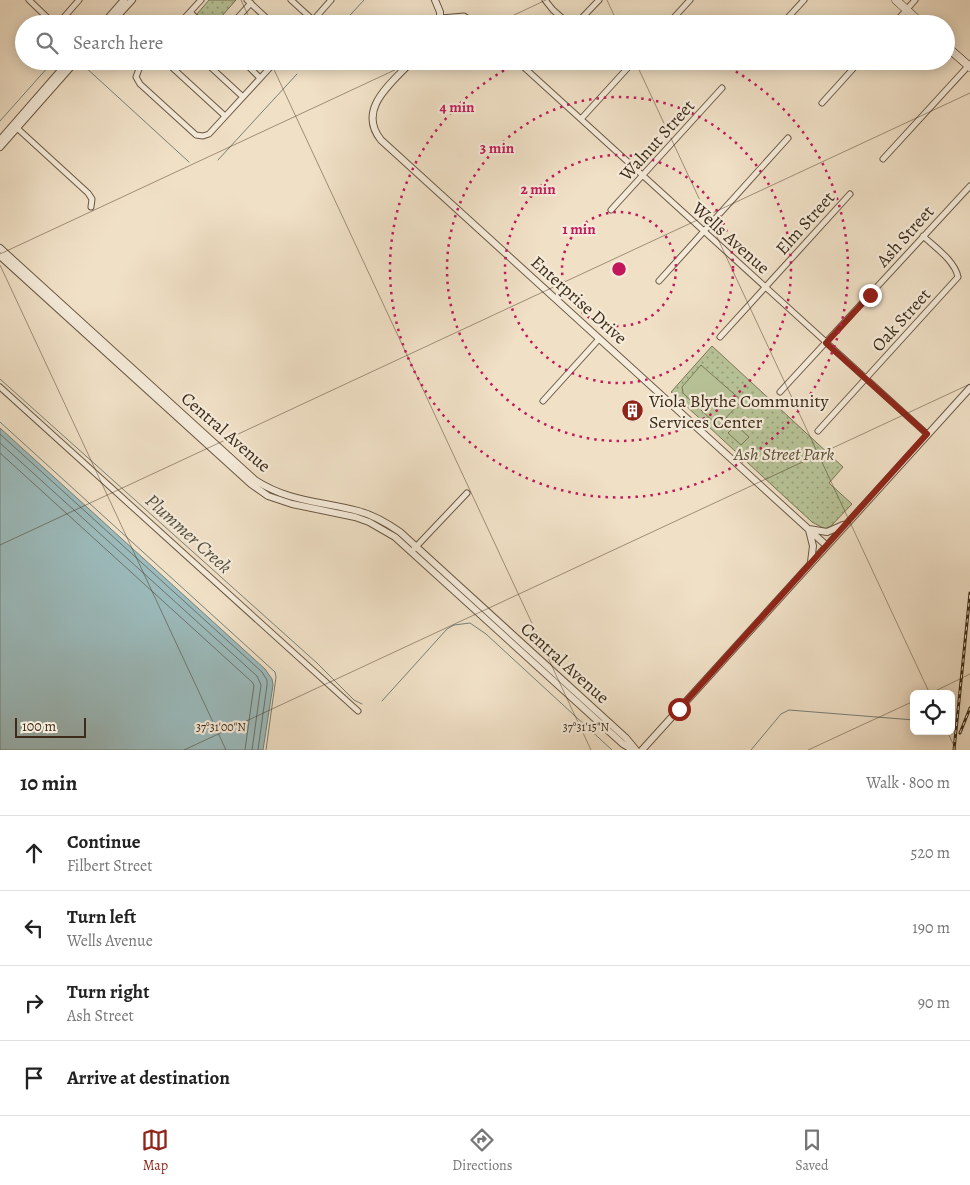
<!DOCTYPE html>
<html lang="en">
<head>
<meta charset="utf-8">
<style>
	:root { --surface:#fff; --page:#f6f6f6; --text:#222; --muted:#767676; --line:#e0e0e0; --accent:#8f2418 }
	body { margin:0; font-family:Alegreya,serif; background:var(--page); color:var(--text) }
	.controls { position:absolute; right:15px; bottom:15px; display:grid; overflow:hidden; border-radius:8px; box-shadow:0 2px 12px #0003 }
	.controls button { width:45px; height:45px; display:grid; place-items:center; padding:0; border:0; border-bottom:1px solid var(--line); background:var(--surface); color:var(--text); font:25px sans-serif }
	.scale { position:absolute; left:15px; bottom:12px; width:71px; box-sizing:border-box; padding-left:5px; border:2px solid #3c2b18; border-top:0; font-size:14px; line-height:18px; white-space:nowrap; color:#3c2b18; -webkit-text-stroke:4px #f5ebda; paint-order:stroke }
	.stop { position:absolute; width:15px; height:15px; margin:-11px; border:4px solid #8f2418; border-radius:50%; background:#fff }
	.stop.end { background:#8f2418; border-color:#fff; box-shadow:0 1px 5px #0008 }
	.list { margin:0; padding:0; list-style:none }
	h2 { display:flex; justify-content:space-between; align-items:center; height:65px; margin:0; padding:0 20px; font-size:21px }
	h2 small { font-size:16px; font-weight:400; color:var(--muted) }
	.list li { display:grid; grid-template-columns:32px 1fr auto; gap:15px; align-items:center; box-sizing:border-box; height:75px; padding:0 20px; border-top:1px solid var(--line) }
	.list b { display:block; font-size:19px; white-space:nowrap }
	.list p { margin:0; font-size:16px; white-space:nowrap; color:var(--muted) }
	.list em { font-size:16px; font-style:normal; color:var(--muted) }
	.icon { flex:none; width:28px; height:28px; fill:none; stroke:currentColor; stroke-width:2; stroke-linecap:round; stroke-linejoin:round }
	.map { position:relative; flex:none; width:970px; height:750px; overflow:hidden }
	.search { position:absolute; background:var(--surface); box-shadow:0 2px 12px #0003; left:15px; right:15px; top:15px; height:55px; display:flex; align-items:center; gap:12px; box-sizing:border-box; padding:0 18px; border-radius:28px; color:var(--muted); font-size:19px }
	.sheet { height:365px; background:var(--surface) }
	nav { display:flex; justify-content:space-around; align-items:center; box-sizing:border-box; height:70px; border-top:1px solid var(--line); background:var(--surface); font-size:14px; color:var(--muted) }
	nav a { display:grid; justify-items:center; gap:2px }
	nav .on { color:var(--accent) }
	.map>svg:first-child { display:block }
	.grass { fill:url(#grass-dots); stroke:#7a7758 }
	.pitch { fill:#b7c397; stroke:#7a7758 }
	.water { fill:#9cbbbc; stroke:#76817a }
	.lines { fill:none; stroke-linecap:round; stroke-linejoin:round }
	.shore { stroke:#6c736a; stroke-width:1 }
	.stream { stroke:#76817a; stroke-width:1 }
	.minor-casing { stroke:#695844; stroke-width:7 }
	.tertiary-casing { stroke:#695844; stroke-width:8 }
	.secondary-casing { stroke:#3c2b18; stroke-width:9 }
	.minor { stroke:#f5ebda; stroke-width:5 }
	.tertiary { stroke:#f5ebda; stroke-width:6 }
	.secondary { stroke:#f5ebda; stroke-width:8 }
	.rail-casing { stroke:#3c2b18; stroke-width:3 }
	.rail { stroke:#f5ebda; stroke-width:1; stroke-dasharray:4; stroke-linecap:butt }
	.route { stroke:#8f2418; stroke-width:6 }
	.ticks { fill:none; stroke:#3c2b18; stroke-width:1; stroke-opacity:0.45 }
	.ring { fill:none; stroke:#c2185b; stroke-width:2.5; stroke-dasharray:2.5 5 }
	.labels { text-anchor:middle; stroke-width:4.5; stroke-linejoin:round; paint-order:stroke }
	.street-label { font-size:18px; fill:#3c2b18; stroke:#f5ebda }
	.poi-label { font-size:18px; fill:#3c2b18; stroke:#f5ebda; text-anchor:start }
	.park-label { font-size:18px; font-style:italic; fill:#5b5138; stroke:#f5ebda }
	.water-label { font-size:19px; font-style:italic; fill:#544f41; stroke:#f5ebda }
	.ticks-label { font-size:12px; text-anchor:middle; fill:#3c2b18; stroke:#f5ebda; stroke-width:4.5; stroke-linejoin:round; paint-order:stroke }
	.centre { fill:#c2185b; stroke:#f5ebda; stroke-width:2.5 }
	.ring-label { font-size:15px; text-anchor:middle; font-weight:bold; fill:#c2185b; stroke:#f5ebda; stroke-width:4.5; stroke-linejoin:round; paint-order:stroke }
</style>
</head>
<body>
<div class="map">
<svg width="970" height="750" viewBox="0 0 970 750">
	<defs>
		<pattern id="grass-dots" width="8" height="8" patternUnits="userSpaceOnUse" patternTransform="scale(1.25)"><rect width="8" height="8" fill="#b7c397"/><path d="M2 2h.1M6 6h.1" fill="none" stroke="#969f7a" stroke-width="1.8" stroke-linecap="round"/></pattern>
	</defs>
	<rect width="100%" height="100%" fill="#f0e0c6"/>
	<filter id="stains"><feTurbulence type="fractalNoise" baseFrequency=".004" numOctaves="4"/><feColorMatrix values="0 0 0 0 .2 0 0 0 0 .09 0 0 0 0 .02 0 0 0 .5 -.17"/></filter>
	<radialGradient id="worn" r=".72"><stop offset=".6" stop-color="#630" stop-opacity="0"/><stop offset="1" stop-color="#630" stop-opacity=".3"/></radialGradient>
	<path class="grass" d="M209 0H236L215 24H207L197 14Z
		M712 346 843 467 829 483 852 504 831 526 825 529 812 522 671 392Z"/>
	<path class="pitch" d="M701 365 742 401 718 426 683 393 682 387Z
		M736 425 749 437 741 445 728 433Z"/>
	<path class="water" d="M0 428 265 669 272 679 273 685 263 750H0Z"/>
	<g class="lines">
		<path class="shore" d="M0 434 262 672 267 680V685L258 750
			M0 443 257 676 261 685 252 750
			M0 453 252 682 254 685 245 750"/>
		<path class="stream" d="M342 24 364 0
			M83 65 189 162
			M303 66 308 61
			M0 121 49 66
			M218 160 297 74
			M0 379 317 663 354 700 362 704
			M0 422 275 672 276 677 266 750
			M382 701 447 629 454 625 470 623 486 634 612 750
			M751 750 781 714 789 710 914 720"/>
		<defs>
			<path id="minor" d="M29 0 54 24
				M247 0 273 24
				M291 0 313 20
				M545 0 553 10 569 24
				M190 12 202 24
				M441 18 464 16 476 24
				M58 24 79 0
				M179 24 201 0
				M232 24 251 3
				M310 24 331 0
				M576 24 599 0
				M668 24 690 0
				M782 24 804 0
				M894 24 915 0
				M145 61 139 69 136 77 140 84 196 135 203 136 209 134 276 61
				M165 61 225 116
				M204 61 243 97
				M243 61 260 78
				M517 61 927 434
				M822 103 860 61
				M581 119 634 61
				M17 128 88 193 92 199 91 207
				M883 159 970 64
				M611 210 722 88
				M659 281 788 138
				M720 337 850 194
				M0 387 358 711
				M780 392 970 186
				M543 401 599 339
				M818 431 958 277C955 261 935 247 923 236
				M412 551 467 493"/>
			<path id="tertiary" d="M435 0 440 12V24
				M103 24 124 0
				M110 24 132 0
				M412 61C392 83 356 109 381 140L827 546
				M0 140 69 61
				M0 147 76 61
				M0 248 255 480C289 502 320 501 358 511 374 515 387 523 400 532L626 738 636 750
				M0 256 251 484 268 496 292 504 355 517 369 522 395 537 623 744 633 750
				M809 529 827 532 843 525
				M809 530 813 546 811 562
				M642 750 970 388"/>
			<path id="secondary" d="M896 0 922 24
				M946 46 970 67"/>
		</defs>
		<use href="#minor" class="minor-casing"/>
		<use href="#tertiary" class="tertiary-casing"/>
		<use href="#secondary" class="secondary-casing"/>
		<use href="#minor" class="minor"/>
		<use href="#tertiary" class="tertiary"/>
		<use href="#secondary" class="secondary"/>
		<defs>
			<path id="rail" d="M960 733 970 708
				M954 750 970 593"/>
		</defs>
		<use href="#rail" class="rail-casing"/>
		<use href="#rail" class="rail"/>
	</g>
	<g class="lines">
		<path class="route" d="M679 709 927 434 826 343 870 295"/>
	</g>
	<path class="ticks" d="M241 0 252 24M607 0 618 24M495 24 546 0M270 61 591 750M635 61 930 694M0 254 414 61M0 265 226 750M0 545 970 93M929 694 970 674M947 731 956 750M184 750 970 384M808 750 914 701"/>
	<g class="ring">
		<circle cx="619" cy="269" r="57"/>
		<circle cx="619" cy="269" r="114"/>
		<circle cx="619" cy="269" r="172"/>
		<path d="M716 61A229 229 0 1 1 522 61"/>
	</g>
	<defs>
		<symbol id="building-disc" viewBox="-11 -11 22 22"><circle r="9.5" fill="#8f2418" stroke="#f5ebda"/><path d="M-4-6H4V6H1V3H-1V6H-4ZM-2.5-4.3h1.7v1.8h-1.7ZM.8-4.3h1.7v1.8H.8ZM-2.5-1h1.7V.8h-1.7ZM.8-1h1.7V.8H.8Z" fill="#fff"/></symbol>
	</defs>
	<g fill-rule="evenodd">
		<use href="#building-disc" x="620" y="398" width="25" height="25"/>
	</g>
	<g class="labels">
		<g class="street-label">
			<text transform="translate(657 140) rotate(-48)" y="6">Walnut Street</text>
			<text transform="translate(805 223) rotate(-48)" y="6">Elm Street</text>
			<text transform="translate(905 236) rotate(-48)" y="6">Ash Street</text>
			<text transform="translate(731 238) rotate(42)" y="6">Wells Avenue</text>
			<text transform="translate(579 300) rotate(42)" y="6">Enterprise Drive</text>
			<text transform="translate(901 320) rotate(-48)" y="6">Oak Street</text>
			<text transform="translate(226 432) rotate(41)" y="6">Central Avenue</text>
			<text transform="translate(565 663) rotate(42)" y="6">Central Avenue</text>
		</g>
		<g class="poi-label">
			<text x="649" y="407">Viola Blythe Community<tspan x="649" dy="21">Services Center</tspan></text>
		</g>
		<g class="park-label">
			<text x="784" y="460">Ash Street Park</text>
		</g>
		<g class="water-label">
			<text transform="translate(189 533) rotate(42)" y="7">Plummer Creek</text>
		</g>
	</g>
	<g class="ticks-label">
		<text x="221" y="731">37°31'00"N</text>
		<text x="586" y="731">37°31'15"N</text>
	</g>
	<circle cx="619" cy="269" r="8" class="centre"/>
	<g class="ring-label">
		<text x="457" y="112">4 min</text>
		<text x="497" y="153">3 min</text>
		<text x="538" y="194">2 min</text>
		<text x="579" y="234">1 min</text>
	</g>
	<rect width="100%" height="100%" filter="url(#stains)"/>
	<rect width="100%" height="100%" fill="url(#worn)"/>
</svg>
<div class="controls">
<button><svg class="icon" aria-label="locate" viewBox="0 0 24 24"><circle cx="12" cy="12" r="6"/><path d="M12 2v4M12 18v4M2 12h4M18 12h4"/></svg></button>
</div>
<div class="scale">100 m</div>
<div class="stop" style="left:679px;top:709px"></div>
<div class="stop end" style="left:870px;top:295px"></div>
<div class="search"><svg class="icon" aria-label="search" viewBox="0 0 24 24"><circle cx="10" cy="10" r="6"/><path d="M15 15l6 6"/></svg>Search here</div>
</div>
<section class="sheet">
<h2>10 min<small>Walk · 800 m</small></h2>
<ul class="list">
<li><svg class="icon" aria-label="ahead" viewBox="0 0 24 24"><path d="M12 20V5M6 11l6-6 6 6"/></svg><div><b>Continue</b><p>Filbert Street</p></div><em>520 m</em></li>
<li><svg class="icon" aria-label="left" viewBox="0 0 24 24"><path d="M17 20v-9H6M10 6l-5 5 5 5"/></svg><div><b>Turn left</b><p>Wells Avenue</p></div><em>190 m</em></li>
<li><svg class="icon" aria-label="right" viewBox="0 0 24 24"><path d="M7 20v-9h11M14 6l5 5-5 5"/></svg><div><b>Turn right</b><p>Ash Street</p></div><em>90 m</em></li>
<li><svg class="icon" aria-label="arrive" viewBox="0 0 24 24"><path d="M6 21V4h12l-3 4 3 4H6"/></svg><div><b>Arrive at destination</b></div></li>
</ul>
</section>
<nav>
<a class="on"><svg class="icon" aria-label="map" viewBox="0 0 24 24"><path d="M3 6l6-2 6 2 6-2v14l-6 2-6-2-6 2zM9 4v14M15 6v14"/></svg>Map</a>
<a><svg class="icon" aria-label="directions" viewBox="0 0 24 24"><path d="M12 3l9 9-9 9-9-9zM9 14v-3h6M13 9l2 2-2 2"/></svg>Directions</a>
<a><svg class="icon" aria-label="saved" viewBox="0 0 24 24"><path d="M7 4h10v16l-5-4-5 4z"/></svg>Saved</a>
</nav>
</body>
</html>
